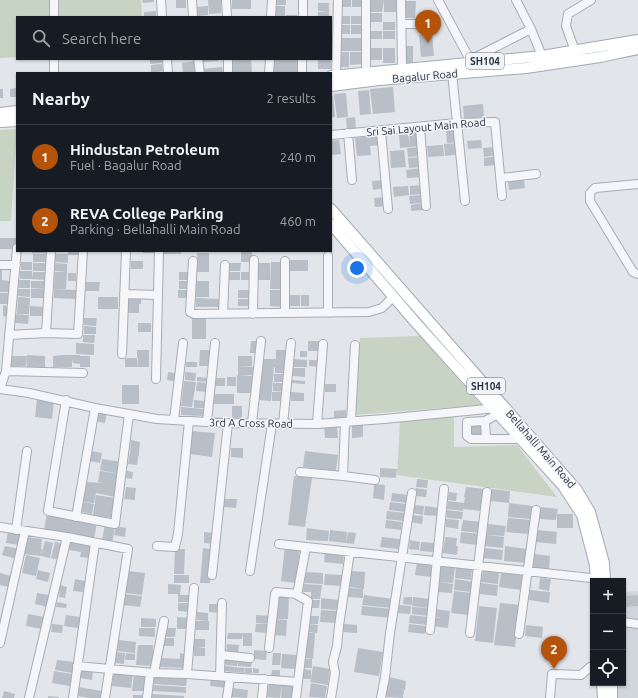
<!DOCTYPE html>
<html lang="en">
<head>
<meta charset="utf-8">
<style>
	:root { --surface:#171b24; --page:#20242c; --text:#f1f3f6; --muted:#9ea1a6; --line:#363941; --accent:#b45309 }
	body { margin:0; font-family:Ubuntu,sans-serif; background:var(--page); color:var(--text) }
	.controls { position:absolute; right:12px; bottom:12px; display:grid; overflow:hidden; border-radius:0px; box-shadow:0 1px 3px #0004 }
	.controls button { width:36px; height:36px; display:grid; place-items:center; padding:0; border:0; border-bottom:1px solid var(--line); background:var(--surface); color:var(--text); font:20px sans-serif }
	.you { position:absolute; left:357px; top:268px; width:14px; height:14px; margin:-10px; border:3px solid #fff; border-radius:50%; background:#1a73e8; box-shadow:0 0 0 6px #1a73e833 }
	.badge { display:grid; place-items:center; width:26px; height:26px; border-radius:50%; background:var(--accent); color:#fff; font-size:13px; font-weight:700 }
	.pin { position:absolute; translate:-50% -33px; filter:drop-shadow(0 1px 2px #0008) }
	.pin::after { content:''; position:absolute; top:21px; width:14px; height:12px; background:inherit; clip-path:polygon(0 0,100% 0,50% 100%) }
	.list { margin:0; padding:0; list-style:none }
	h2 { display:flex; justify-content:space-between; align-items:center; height:52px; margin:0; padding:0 16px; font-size:17px }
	h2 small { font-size:13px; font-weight:400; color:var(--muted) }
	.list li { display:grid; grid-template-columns:26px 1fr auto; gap:12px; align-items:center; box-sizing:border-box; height:64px; padding:0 16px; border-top:1px solid var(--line) }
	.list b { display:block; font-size:15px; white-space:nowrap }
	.list p { margin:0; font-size:13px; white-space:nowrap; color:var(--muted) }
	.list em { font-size:13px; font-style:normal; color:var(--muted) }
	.icon { flex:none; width:22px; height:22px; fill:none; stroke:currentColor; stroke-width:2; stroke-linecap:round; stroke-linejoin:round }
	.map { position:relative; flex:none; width:638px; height:698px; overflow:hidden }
	.search { position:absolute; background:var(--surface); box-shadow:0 1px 3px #0004; left:16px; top:16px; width:316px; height:44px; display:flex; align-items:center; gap:10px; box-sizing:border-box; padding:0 14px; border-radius:0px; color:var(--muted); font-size:15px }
	.panel { position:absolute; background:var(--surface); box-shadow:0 1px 3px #0004; left:16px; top:72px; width:316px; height:180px; border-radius:0px }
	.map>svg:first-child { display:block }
	.built { fill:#d0d5dc }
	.green { fill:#c8d4c3 }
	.building { fill:#b9bfc7 }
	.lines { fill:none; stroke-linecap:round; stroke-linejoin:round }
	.minor-casing { stroke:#a7acb4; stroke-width:10 }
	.major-casing { stroke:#a1aab6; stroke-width:12 }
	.minor { stroke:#f5f6f9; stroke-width:8 }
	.major { stroke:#fff; stroke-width:10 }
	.labels { text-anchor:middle; stroke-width:3; stroke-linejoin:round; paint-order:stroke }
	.shield { fill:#f2f4f8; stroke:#666d79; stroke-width:1 }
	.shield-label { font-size:10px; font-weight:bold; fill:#2a3342 }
	.street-label { font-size:11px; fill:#2a3342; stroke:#f2f4f8 }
</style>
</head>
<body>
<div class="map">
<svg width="638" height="698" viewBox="0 0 638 698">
	<rect width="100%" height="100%" fill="#e2e5ea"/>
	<path class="built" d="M638 591V698H617V683H623V592Z"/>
	<path class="green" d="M0 0H141L142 17H17V57L0 58Z
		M17 129 11 221H0V130Z
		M420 336 481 405 354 415 360 338Z
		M454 414V447L517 445 557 497 397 475 400 421Z"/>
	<path class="building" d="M142 0H154V2L143 3Z
		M176 0H186V8H176Z
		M208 0H221V13L209 14Z
		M232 0H251V9H232Z
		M274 0H286V5H274Z
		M339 0H351V7H339Z
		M352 0H364V7H352Z
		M370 0H384L382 12H371V4H379H370Z
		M384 0H396V12H384Z
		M403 1H416L415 18H403Z
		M318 3H329V11H318Z
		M208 6V15L197 16 196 7Z
		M275 6H285V17H274Z
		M156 11V17H144V12Z
		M329 11V17H318V12Z
		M370 13H382V22H370Z
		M286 15H297V17H286Z
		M339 16H350V24H339Z
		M351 16H362L363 24H351Z
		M383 22H395V30H383Z
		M339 25H350V34H339Z
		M351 25H363V34H351Z
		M370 31H382V39H370Z
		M383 31H395V39H383Z
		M432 34 434 56 421 57 419 35Z
		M338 38H363V51H338Z
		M403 46H413V63H403Z
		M370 48H382V60H370Z
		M383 48H395V63H383Z
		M338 52H349V67H338Z
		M350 52H362L363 64 350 65Z
		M150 59H162V63L150 64Z
		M202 59H218V61L202 62Z
		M232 59H251L252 73H233Z
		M273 59H299V73H274Z
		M318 59H331V69H318Z
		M196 61 197 73H183L182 63Z
		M162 64 163 71 151 73V65Z
		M222 67 223 73H203L202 69Z
		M393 87 395 112 373 114 370 89Z
		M17 88V97H10V89Z
		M0 89H3V98H0Z
		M369 90 371 114 360 115 358 91Z
		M346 93 348 117 337 118 334 94Z
		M331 96H333L335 117H331Z
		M483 104 484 117 464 119 463 106Z
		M355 117 356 129 347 130 346 118Z
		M457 128 458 142 447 143 446 129Z
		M418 132 419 146 410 147 409 133Z
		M408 133 410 147 400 148 399 134Z
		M380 135 381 145 370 146 371 155 357 156 355 138Z
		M339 140 341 154 331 155V141Z
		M481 140 482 148 468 149 467 141Z
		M458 143 459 154 445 156 444 144Z
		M443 145 444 156 428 157 427 146Z
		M419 147 420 156 408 157 407 148Z
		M497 147V155L484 157 483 148Z
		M404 150 406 167 391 168 390 151Z
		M498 156 499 165 484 166V158Z
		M421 157 422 167 409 168 408 158Z
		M421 168 422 177 407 178 406 170Z
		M385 180V188L373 190 372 181Z
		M524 180 525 188 509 190 508 181Z
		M422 185 423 194 410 195V186Z
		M408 186 409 195 394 197 393 187Z
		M421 195 422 203 410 204 409 196Z
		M386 197 387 206 375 207 374 198Z
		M423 203 424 210 411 211V205Z
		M0 238H16V249H0Z
		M32 251H47V253H32Z
		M68 251H80V255H68Z
		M143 251H156V253H143Z
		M164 251H181V254H164Z
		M241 251H252V262H241Z
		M197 253H209V263H197Z
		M33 254H47V262H33Z
		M55 254H68V263L55 262Z
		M290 260H308V271H290Z
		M131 261H143V269H131Z
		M21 262H32V270H21Z
		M271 262H280L282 289H270Z
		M33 263H46V271H33Z
		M55 263 67 264V272L55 271Z
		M197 263H209V272H197Z
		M228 263H241L240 271H228Z
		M258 263H270V280H257Z
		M0 268H2V280L10 281V292H0Z
		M20 271H32V279H20Z
		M33 272H46V280L32 279Z
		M55 272H67L66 289H54Z
		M179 272H191V280H179Z
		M228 272H240V280H227Z
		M241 272H252V280H241Z
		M68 273H76V281H68Z
		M19 280H30V288H18Z
		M31 281H44V289L31 288Z
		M179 281H189V289H179Z
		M196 281H209V297H196Z
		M86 282H100L99 291H86Z
		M18 289H30V297L18 296Z
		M31 289H44V298H31Z
		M54 289 76 290V299L54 298Z
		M178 290H189V298H178Z
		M238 290H250V298H238Z
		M270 290H284V307L270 306Z
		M0 293H11V304H0Z
		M290 295H300V306H290Z
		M301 295H309V306H301Z
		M127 296H141V304H127Z
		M18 297 30 298 29 314H17Z
		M98 297H118V309H98Z
		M196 298 222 299V307H196Z
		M238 299H250V306H238Z
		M127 304H139V313H127Z
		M3 305 8 306V317L3 316Z
		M30 306 45 307 44 316H30Z
		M15 314 29 315 28 324 15 323Z
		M192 317H206V339H192Z
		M84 318H97L96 326 84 325Z
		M138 323H151V332H138Z
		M84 326 96 327V334H84Z
		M83 335H95L94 343 83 342Z
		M251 341H258L257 353H250Z
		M308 341H320V351H308Z
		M76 343 94 344V355L76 354Z
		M137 350H149V367H137L138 358H146H137Z
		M200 350H211V366H199Z
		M276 350H288L286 367H265H274L271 401 259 400 263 359H276Z
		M300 351H307V357H300Z
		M27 355 45 356V367H27Z
		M62 355H67V367H53V356Z
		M67 355H80V364L73 363 72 359V367H67Z
		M11 356H27L26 366H11Z
		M80 356H90V367H80Z
		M238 356H252V366H238Z
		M125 358H137V367H125Z
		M294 359 307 360V367H294Z
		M309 360H321L320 367 309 366Z
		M186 362H197V367H186Z
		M238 366 255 367V375H238Z
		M275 367H286V373H275Z
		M293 368H305V377L293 376Z
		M168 372 179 374 178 382 167 380Z
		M185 372 196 373 195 381 185 380Z
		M274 374H285V382H274Z
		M237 375 254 376V393H237Z
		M197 377 210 378 209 382 197 381Z
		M227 377H236V386H227Z
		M214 378H225V386H214Z
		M292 380 305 381V384L292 383Z
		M184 381 196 382 192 407 181 406Z
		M197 382 208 383V392L196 391Z
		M273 383H286V392L273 391Z
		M325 384H336V392H325Z
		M122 385H139V404H122Z
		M272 392H284L283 401H272Z
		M291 392 304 393V401H291Z
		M213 394H234V404H213Z
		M37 399 54 401 52 419 35 417Z
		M194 400 205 401 204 408H194Z
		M232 406H242V418H232Z
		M181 407 204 409V416L181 415Z
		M97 410 107 412 105 423 95 421Z
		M346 410V418H334V411Z
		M363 423V437L352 438V424Z
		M483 423V435H468V424Z
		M324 425H337L338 438H325Z
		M192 431 215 433 212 457 190 454Z
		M131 440 140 442 139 453 130 452Z
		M231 448H243V458L231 457Z
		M91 451 102 453 100 463 89 461Z
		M305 451 338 455 336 471 303 467Z
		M130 452 139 453 137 465 128 464Z
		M102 459 122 462 120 474 100 470Z
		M380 468 397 469 396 478 380 477Z
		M100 471 120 474 115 497 96 493 94 503 83 502 87 482 103 483 98 482Z
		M127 471 133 472 132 479 126 478Z
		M294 476 312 478 305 527 288 525Z
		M417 479 428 480 427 488 416 487Z
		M374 484 385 485 384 500 373 498Z
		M126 487 136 488 135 495 127 494 135 495V500L124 499Z
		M466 487 485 489 484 499 464 497Z
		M416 488 427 490 426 497 415 496Z
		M491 489 510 491 509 503 490 501Z
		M449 492 457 493 456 501 448 500Z
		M392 493 408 495 407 503 391 501Z
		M96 495 115 498 112 518 93 515Z
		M465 497 482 499 481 511 463 509V511L447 509 448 501 464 503Z
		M224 499H237L236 508 224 507Z
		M83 502 94 504 92 514 82 512Z
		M390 502 406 504 405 512 389 510Z
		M509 503 533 506 531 519 508 517Z
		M413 505 424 506 423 515 412 513Z
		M425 506 440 508 439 516 424 515Z
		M541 507 558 509 557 514H573V528H557V514L556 520 539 519Z
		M447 510 463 512 462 519 447 518Z
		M387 511 405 513 404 521 386 519Z
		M47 513 97 522 94 539 44 530Z
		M411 515 423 516 422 524 410 522Z
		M508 518 531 520 530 534 506 532Z
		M446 519 459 520 458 529 446 527Z
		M386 520 402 522 401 530 385 528Z
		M463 520 481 522 480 533 461 531Z
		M105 524 115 526 112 543 102 541Z
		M488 524 506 526 504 536 487 535Z
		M116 526 126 528 125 537 114 535Z
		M307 528 329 531 328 541 306 540Z
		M330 530 347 532 346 543 329 541Z
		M537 530 557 532 556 544 536 542Z
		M8 532 21 534 19 545 6 543Z
		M204 532 215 533 214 544 204 543Z
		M348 532 356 533 354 544 346 543Z
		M461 532 480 534 478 545 460 543Z
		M486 535 504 537 503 548 485 546Z
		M27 537 42 539 41 549H35H42L41 556 23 554Z
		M382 537 400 539 398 549 380 547Z
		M445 537 457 538 456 546H458L457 555 443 553Z
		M71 540 82 542V545L91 546 89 558 80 557 81 552 69 550Z
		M410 540 420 542 419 550 409 549Z
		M45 541 53 543 50 558 41 556Z
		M55 542 63 544 59 560 51 558Z
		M421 542 436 543 435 552 420 551Z
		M5 546 19 549 17 559 2 555Z
		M285 546 300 547 296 583 281 581Z
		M505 546 528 549 526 563 504 561Z
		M203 548 213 549 210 583H200Z
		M485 548 503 550 502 560 483 558Z
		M175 549H185L184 574H174Z
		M325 551 344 552 343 564 324 562Z
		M534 554 550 556 549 569 533 568Z
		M26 555 40 558 36 576 22 573Z
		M417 562 433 564 432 577 415 575Z
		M441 565 455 567 454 575H445H454L453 583 439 582Z
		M456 567 472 569 471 580 455 578Z
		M38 570 50 573 48 582 36 579Z
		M128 571 145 573 142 595 125 593Z
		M350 571 365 572 364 589 349 587Z
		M483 571 499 573 498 584 481 582Z
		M305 572 323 573V584L305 583Z
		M0 573 11 576 9 587 0 585Z
		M501 573 524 575 522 590 499 587Z
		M325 574 342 575V586L324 585Z
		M174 575H189V583H174Z
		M540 578 551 579 549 591 539 589Z
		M75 579 85 581 83 592 73 591Z
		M455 579 474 582 472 592 454 590Z
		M439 582 453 584 452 593 437 592Z
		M481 583 498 585 497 596 480 594Z
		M168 584 181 585 180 595H192L191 602H178V594H168Z
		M304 584 322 585 320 599H311V592H303Z
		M60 585 67 587 65 598 59 597Z
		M349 588 363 589V598L348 597Z
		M530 590 550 592 549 603 529 600Z
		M454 591 472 593 469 615 451 613Z
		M37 593 49 595 47 607 35 604Z
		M124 594 142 596 140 607 123 605Z
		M364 595 393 599 392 608 362 605Z
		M638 595V606L625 607 624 596Z
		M277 596 289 597 288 619H275Z
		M404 597H412V605L403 604Z
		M413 597 430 599 429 608 412 606Z
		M321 598 339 600 338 610 321 609Z
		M310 600H320L319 608H310Z
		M57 602 67 604 66 608 56 607Z
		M178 603H189V612L178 611Z
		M500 603 520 605 515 647 494 645Z
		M209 604H220V613L209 612Z
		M399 605 411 606 410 614 398 613Z
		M362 606 392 609 391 618 361 615Z
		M479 606 497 608 493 643 475 641Z
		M412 607 428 608V616L412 614Z
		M434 609 450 611 448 628 432 626 433 618H442L433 617Z
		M321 610 338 611 337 623 320 622Z
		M197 612 208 613V621L197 620Z
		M28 614 44 617 42 629 26 626Z
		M66 615 80 617 78 628 64 626Z
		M256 615 270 616V624L256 623Z
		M410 615 428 617 427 625 409 623Z
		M308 616H319L318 624H308Z
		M177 617 189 618 188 629H177Z
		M141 618 156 619V627H141Z
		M275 619 287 620 286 636 274 635Z
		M196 621H209V630H196Z
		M52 624 63 625 62 633 51 632Z
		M256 624H270L269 633 255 632Z
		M308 624 318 625 317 633 307 632Z
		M343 624 357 625V633L342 632Z
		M409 624 426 626 425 634 408 632Z
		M526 625 543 627 542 638 525 636Z
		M139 628H155V637L139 636Z
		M164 628H176L175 637H164Z
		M228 633H243L242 639H227Z
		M243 633H252V646H243Z
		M306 633H315L313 659 305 658Z
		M163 638H174V646H163Z
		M194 639H205V647L197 648H205V656H194Z
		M119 640 136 642 135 653 117 651Z
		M227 644 239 645 238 653H226Z
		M138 645H153V654H155L154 666 136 665Z
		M358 648 383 652 379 676 354 672Z
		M254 650 267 651 266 660 254 659Z
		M116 652 125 653 124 664 115 663Z
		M126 653 135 654V660H125Z
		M180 653 184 654V659H180Z
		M273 653H281L280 665H272Z
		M282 654 297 655 296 669 281 668Z
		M160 658 184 659V668L160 667Z
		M225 658 238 659 237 666 225 665Z
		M238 659 252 660 251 667 238 666Z
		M304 659H312V668H304Z
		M57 660 74 662 72 673 55 670Z
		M225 666 245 668 244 673 224 671Z
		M313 666 330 669 328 685 310 682 311 679H302L303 669 311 670V678Z
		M245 668H252V673H245Z
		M253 668 259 669V673H253Z
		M81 670 93 671 92 680 80 678Z
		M272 670H280V676H271Z
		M54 671 72 674 70 686 52 683Z
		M114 671 133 673 131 688 112 686Z
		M134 674H145V691H132Z
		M154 677 187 679 186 686 154 684Z
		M389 677 406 681 405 690 387 687Z
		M211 678 227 680 226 688 210 686Z
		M269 683 282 684 280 698 267 697Z
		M311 683 327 686 325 698 309 697Z
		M282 684 293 685 292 698H281Z
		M153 685 186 687V693L153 691Z
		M79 687 101 691 100 698H89V692V698L78 696Z
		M387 687 404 690 403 698 385 697Z
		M232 688 248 690 247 698 231 697Z
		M4 691 15 694 14 698H2Z
		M152 694 184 696V698H152Z
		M133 695H142V698H133Z
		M48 696 59 697V698H48Z"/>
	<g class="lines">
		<defs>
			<path id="minor" d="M161 0 162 17
				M192 0 193 17
				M226 0 227 17
				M401 0 402 69
				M438 0 468 56 474 58 531 29 542 56V61
				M516 0 531 29
				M54 17V0
				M271 17 272 0
				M303 17V0
				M402 24H436
				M575 51 566 26 568 14 591 0
				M167 59 168 73
				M198 59 200 73
				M228 59V73
				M54 73V59
				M269 73 270 59
				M302 73V59
				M366 73V0
				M452 73 465 201
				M336 76 338 0
				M420 127 426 206
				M381 131 388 209
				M348 133 352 180
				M331 135 457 123 495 122 502 196
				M501 178 536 174
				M638 184 595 188 590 193V201L633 272 638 274
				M193 261 190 312 194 314 369 312 382 308 393 297
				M285 261V313
				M0 265H16
				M124 294 158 295
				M328 313V256
				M223 314 225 265
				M253 314 254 260
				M46 333 78 334 83 251
				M9 335 46 333 51 251
				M122 354 126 251
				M6 371 83 373
				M156 379 159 251
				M0 389 29 393 95 408 157 419 223 423 317 424 384 419 497 408
				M0 389 6 371 17 248
				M66 400 48 511 115 524 129 414
				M498 414 485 421 467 422V436L471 439H520
				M174 420 183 343
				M351 421 355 345
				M485 421 486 439
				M207 422 215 343
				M252 423 261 341
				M283 424 291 343
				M317 424 323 344
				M300 472 343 476 345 422
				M343 476 375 480
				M76 517 95 408
				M0 527 67 537 128 549 105 698
				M16 530 27 451
				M279 544 600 579
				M157 546 175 547 178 534 189 421
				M250 571 272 424
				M212 575 228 423
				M194 588 187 674 298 682
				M623 622 638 624
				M430 630 444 489
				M470 633 487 492
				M519 634 536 510
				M0 643 25 531
				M269 648 275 594 276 592 297 594
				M221 655 250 658
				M77 666 154 673 187 674
				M154 673 164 621
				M220 676 222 603
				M29 698 67 537
				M73 698 95 543
				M147 698 150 673
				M227 698 230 677
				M262 698 264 679
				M296 698 308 601 297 595 306 547
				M331 698 335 673 333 662 337 646 339 626 350 552
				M381 698 385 677 390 633 412 493
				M550 698 552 674 581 675 590 667 593 666"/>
			<path id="major" d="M331 76 542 56 638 40
				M331 86 379 80 526 68 600 57 638 49
				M0 113 17 111
				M0 122 17 121
				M331 209 577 490 590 512 604 563 605 581
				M331 224 416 323 563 486 582 515 595 565 596 581
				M602 683 603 698
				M612 683V698"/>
		</defs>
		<use href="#minor" class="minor-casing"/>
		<use href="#major" class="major-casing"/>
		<use href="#minor" class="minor"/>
		<use href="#major" class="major"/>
	</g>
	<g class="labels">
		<g class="shield">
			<rect x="466" y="53" width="38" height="16" rx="3"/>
			<rect x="467" y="378" width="38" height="16" rx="3"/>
		</g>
		<g class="shield-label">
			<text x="485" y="65">SH104</text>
			<text x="486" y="390">SH104</text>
		</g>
		<g class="street-label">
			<text transform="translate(425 76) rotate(-5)" y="4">Bagalur Road</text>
			<text transform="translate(426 127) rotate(-5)" y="4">Sri Sai Layout Main Road</text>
			<text transform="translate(251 423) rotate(1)" y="4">3rd A Cross Road</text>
			<text transform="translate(541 449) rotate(49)" y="4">Bellahalli Main Road</text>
		</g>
	</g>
</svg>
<div class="controls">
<button>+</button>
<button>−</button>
<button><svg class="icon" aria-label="locate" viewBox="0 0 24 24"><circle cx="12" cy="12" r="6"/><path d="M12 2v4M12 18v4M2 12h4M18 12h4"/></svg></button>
</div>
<div class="you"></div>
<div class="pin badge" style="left:428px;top:43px">1</div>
<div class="pin badge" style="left:554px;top:669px">2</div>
<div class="search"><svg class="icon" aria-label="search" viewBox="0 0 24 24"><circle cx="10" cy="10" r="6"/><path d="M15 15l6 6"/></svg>Search here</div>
<section class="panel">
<h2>Nearby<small>2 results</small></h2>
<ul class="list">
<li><span class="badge">1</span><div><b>Hindustan Petroleum</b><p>Fuel · Bagalur Road</p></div><em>240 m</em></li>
<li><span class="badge">2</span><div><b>REVA College Parking</b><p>Parking · Bellahalli Main Road</p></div><em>460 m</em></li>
</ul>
</section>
</div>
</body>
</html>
